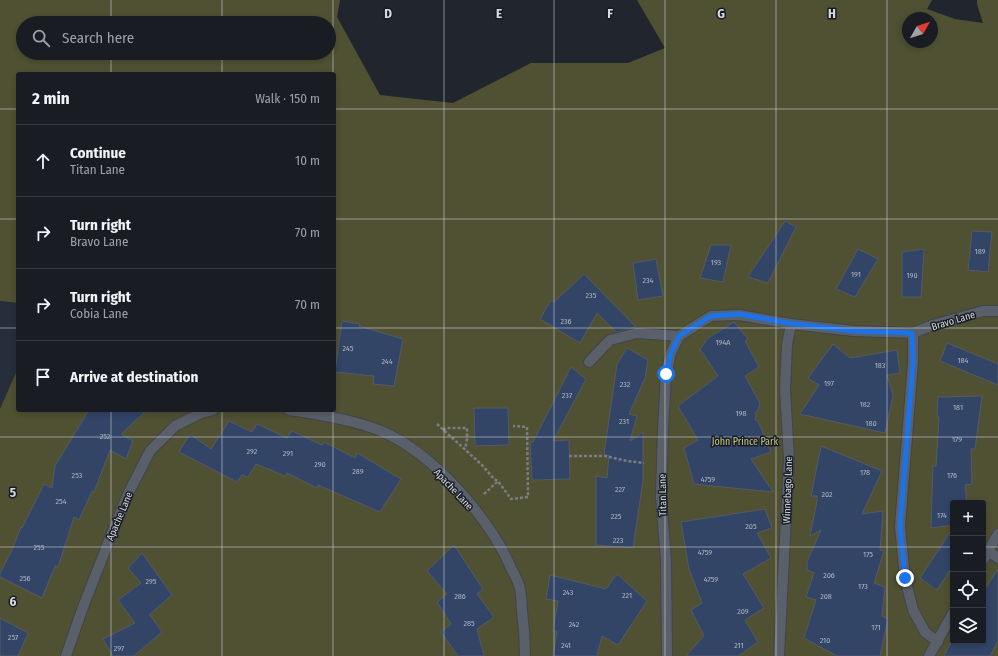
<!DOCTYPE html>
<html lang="en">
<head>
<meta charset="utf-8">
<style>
	:root { --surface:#191c22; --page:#22252a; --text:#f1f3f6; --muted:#9fa1a5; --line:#373a40 }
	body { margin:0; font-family:"Fira Sans Condensed",sans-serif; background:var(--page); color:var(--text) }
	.controls { position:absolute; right:12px; bottom:12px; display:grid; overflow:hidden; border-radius:4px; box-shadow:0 2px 6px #0003 }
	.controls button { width:36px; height:36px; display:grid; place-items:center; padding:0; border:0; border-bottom:1px solid var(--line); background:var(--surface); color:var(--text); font:20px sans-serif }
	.compass { position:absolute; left:902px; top:12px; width:36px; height:36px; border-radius:50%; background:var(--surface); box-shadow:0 2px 6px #0003; rotate:51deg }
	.stop { position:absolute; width:12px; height:12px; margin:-9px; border:3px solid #1a73e8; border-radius:50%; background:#fff }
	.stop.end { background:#1a73e8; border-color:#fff; box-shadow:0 1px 4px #0008 }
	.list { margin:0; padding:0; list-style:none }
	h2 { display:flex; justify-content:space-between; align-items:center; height:52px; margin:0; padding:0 16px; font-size:17px }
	h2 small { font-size:13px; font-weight:400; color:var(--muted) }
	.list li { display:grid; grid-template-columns:26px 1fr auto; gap:12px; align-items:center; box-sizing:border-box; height:72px; padding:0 16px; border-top:1px solid var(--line) }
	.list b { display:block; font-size:15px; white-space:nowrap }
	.list p { margin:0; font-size:13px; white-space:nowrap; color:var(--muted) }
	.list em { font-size:13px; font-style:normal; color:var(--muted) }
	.icon { flex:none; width:22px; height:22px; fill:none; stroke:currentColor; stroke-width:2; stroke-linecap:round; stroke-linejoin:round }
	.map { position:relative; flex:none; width:998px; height:656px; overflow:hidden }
	.search { position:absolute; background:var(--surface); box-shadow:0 2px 6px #0003; left:16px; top:16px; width:320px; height:44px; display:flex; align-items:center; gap:10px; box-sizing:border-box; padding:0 14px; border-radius:22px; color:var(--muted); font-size:15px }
	.panel { position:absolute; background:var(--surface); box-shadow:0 2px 6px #0003; left:16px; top:72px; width:320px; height:340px; border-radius:4px }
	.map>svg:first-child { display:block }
	.built { fill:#262e3c }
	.green { fill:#505133; fill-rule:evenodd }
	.building { fill:#324567; stroke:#545a64 }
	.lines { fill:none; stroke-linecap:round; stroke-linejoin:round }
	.lane-casing { stroke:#40444b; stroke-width:12 }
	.path { stroke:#797e84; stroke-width:2.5; stroke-dasharray:3 2; stroke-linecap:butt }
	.lane { stroke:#5a6069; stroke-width:10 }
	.route { stroke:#1a73e8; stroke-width:5 }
	.grid { fill:none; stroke:#d8dce1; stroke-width:1; stroke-opacity:0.55 }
	.labels { text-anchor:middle; stroke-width:3; stroke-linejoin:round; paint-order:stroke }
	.number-label { font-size:8px; fill:#aeb6c2 }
	.street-label { font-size:10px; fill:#d8dce1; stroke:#171c24 }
	.park-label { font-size:10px; fill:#c9ca83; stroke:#171c24 }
	.grid-label { font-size:13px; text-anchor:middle; font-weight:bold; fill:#d8dce1; stroke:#171c24; stroke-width:3; stroke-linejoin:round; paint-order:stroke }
</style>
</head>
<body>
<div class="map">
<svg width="998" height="656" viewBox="0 0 998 656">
	<rect width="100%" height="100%" fill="#21262e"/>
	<path class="built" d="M0 301 18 303V369L0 410Z"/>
	<path class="green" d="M0 0H340L337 17 380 95 453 103 531 63H628L665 48 637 0H932L927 9 955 19 983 23 977 4V0H998V656H0V409L18 368V410H334V74H18V303L0 301ZM908 18H932V42H908ZM23 23H329V53H23ZM953 503H983V641H953Z"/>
	<path class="building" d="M785 221 796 227 768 283 748 277Z
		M972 231 992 232 988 272 968 270Z
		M711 245H731L723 282 700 278Z
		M858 249 878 259 855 297 836 289Z
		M924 249 921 297H902V252Z
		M656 259 663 296 638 300 633 263Z
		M584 274 636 327 616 332 597 313 580 343 540 319 551 300 554 302Z
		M342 321 360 324 359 326 403 339 394 386 373 384 374 376 335 372Z
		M734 322 748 339 745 341 759 367 745 376 760 403 758 410 755 413 756 416 755 420 758 421 771 452 751 459 773 492 694 484 684 448 698 440 678 406 718 376 700 349 708 338Z
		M947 343 998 364V385L940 361Z
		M833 344 850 358 897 350 900 373 887 375 893 396 885 433 800 414 819 385 808 378Z
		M627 348 648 360 645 378 629 414 637 416 630 441 643 432V480L633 548 596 545V476L607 478 609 455V456L604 454 617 364Z
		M571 367 586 379 553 441 569 440 570 479 532 480 530 442H533Z
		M982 396 975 449H971L972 484 965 485 967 503H953V525L931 528 933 466H936L939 417H937L938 397Z
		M474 408H508L509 445 475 446Z
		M89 410H147L121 434 133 441 126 459 110 450 94 492 92 491 79 520 74 517 58 567 55 566 42 598 0 577V573L12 550 21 527 22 528 44 484 52 488 55 466Z
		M229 421 252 432 257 424 287 438 292 431 322 445 324 442 355 458 357 453 401 479 380 512 318 485 317 488 287 473 285 476 256 464 248 477 242 475 237 482 179 452 190 434 211 449Z
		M821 446 882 471 862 514 883 511 880 550 884 551 874 583 885 587 882 616 888 619 880 656H837L804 638 816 600 806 597 814 573 807 570V562L821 530 810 536 817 501V496H811Z
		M765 509 772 528 757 533 771 558 743 574 764 608 745 620 758 642 738 656H686L704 636 691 610 702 603 689 569 681 522Z
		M953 528V566L937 590 920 578Z
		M454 545 483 589 477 594 494 617 477 629 484 656H458L441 632 451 624 437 602 447 594 427 571Z
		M142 553 172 595 149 615H150L162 632 134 656H113L103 639 135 623 118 600 141 583 128 568Z
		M998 569V641L990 656H944L953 639V641H983V592Z
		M617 574 647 601 618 645 602 636 597 656H553L557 631 553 630 558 601 546 599 550 575 606 589Z
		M0 618 28 633 18 656H0Z"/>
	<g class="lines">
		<defs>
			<path id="lane" d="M913 333V362L900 526 905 578 913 610 925 632 938 642
				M589 362 610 340 637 333 679 336 711 316 739 315 791 324 854 331 913 333 933 325 983 311H998
				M289 410C318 414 354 420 381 431 433 453 490 518 512 570 515 576 519 583 520 589 522 596 521 604 522 611 524 626 525 641 525 656
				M988 551 998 558
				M983 560 998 534
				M66 656 83 607 114 528 129 492 150 451 175 426 201 413 213 410
				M667 656 666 561 661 496 663 430 666 374 671 353 679 336
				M779 656 789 459 785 389 787 345 791 324
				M929 656 953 613"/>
		</defs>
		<use href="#lane" class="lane-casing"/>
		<path class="path" d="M437 424 482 465 494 479 498 481 511 499 528 497 527 427 513 426
			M443 430 447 428H467V439L465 449
			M569 456H605L627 461 644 463
			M484 494 498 481"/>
		<use href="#lane" class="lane"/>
	</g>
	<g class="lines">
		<path class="route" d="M666 374 671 353 679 336 711 316 739 314 788 323 854 331 912 333 913 362 900 526 905 578"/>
	</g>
	<path class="grid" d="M111 0V23M222 0V23M333 0V74M444 0V656M554 0V656M665 0V656M776 0V656M887 0V656M111 53V74M222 53V74M0 109H18M334 109H998M0 219H18M334 219H998M0 328H18M334 328H998M111 410V656M222 410V656M333 410V656M0 437H998M0 547H953M983 547H998"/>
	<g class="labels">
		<g class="number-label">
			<text x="980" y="254">189</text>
			<text x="716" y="265">193</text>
			<text x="856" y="277">191</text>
			<text x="912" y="278">190</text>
			<text x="648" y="283">234</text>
			<text x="591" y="298">235</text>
			<text x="566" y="324">236</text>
			<text x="723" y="345">194A</text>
			<text x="348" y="351">245</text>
			<text x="963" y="363">184</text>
			<text x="387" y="364">244</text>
			<text x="880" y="368">183</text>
			<text x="829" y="386">197</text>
			<text x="625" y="387">232</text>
			<text x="567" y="398">237</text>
			<text x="865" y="407">182</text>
			<text x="958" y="410">181</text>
			<text x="741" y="416">198</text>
			<text x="624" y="424">231</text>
			<text x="871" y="426">180</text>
			<text x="105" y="439">252</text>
			<text x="957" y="442">179</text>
			<text x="252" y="454">292</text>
			<text x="288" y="456">291</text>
			<text x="320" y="467">290</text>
			<text x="358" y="474">289</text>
			<text x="865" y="475">178</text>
			<text x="77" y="478">253</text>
			<text x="952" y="478">176</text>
			<text x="708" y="482">4759</text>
			<text x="620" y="492">227</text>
			<text x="827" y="497">202</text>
			<text x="61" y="504">254</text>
			<text x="942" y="518">174</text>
			<text x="616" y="519">225</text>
			<text x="751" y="529">205</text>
			<text x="618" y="543">223</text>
			<text x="39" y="550">255</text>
			<text x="705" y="555">4759</text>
			<text x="868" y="557">175</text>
			<text x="829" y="578">206</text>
			<text x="25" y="581">256</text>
			<text x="711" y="582">4759</text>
			<text x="151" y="584">295</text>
			<text x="863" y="589">173</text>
			<text x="568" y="595">243</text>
			<text x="627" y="598">221</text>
			<text x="460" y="599">286</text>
			<text x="826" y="599">208</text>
			<text x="743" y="614">209</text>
			<text x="469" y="626">285</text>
			<text x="574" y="627">242</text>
			<text x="876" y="630">171</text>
			<text x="13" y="640">257</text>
			<text x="825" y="643">210</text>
			<text x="566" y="648">241</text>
			<text x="739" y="648">211</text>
			<text x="119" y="651">297</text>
		</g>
		<g class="street-label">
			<text transform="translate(953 320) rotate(-17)" y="4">Bravo Lane</text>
			<text transform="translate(454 489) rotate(47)" y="4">Apache Lane</text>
			<text transform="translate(787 490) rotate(-88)" y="4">Winnebago Lane</text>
			<text transform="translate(662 495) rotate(-91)" y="4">Titan Lane</text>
			<text transform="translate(119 516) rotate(-67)" y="4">Apache Lane</text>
		</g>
		<g class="park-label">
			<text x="745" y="445">John Prince Park</text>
		</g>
	</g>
	<g class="grid-label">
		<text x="388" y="18">D</text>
		<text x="499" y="18">E</text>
		<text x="610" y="18">F</text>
		<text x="721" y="18">G</text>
		<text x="832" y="18">H</text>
		<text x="13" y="497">5</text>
		<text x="13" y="606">6</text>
	</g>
</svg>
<div class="controls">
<button>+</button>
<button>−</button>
<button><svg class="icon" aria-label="locate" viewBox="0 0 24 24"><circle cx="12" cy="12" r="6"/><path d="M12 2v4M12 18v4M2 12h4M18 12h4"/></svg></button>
<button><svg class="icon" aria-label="layers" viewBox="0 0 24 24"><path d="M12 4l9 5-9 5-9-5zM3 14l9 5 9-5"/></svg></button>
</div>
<svg class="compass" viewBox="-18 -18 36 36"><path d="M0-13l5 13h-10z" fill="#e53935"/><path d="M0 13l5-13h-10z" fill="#9fa1a5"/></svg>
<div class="stop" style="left:666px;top:374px"></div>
<div class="stop end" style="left:905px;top:578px"></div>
<div class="search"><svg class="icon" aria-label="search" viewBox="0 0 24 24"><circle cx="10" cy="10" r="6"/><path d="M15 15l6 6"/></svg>Search here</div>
<section class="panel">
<h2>2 min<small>Walk · 150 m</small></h2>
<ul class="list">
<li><svg class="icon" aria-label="ahead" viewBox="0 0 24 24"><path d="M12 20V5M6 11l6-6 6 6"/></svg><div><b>Continue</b><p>Titan Lane</p></div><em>10 m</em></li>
<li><svg class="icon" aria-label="right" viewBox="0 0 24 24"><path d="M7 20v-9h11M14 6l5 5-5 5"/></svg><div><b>Turn right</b><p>Bravo Lane</p></div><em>70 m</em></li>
<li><svg class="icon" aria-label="right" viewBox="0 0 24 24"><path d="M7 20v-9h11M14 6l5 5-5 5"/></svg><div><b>Turn right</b><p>Cobia Lane</p></div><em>70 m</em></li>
<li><svg class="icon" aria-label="arrive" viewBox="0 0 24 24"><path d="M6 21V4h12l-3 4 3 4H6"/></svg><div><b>Arrive at destination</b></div></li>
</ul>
</section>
</div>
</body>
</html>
